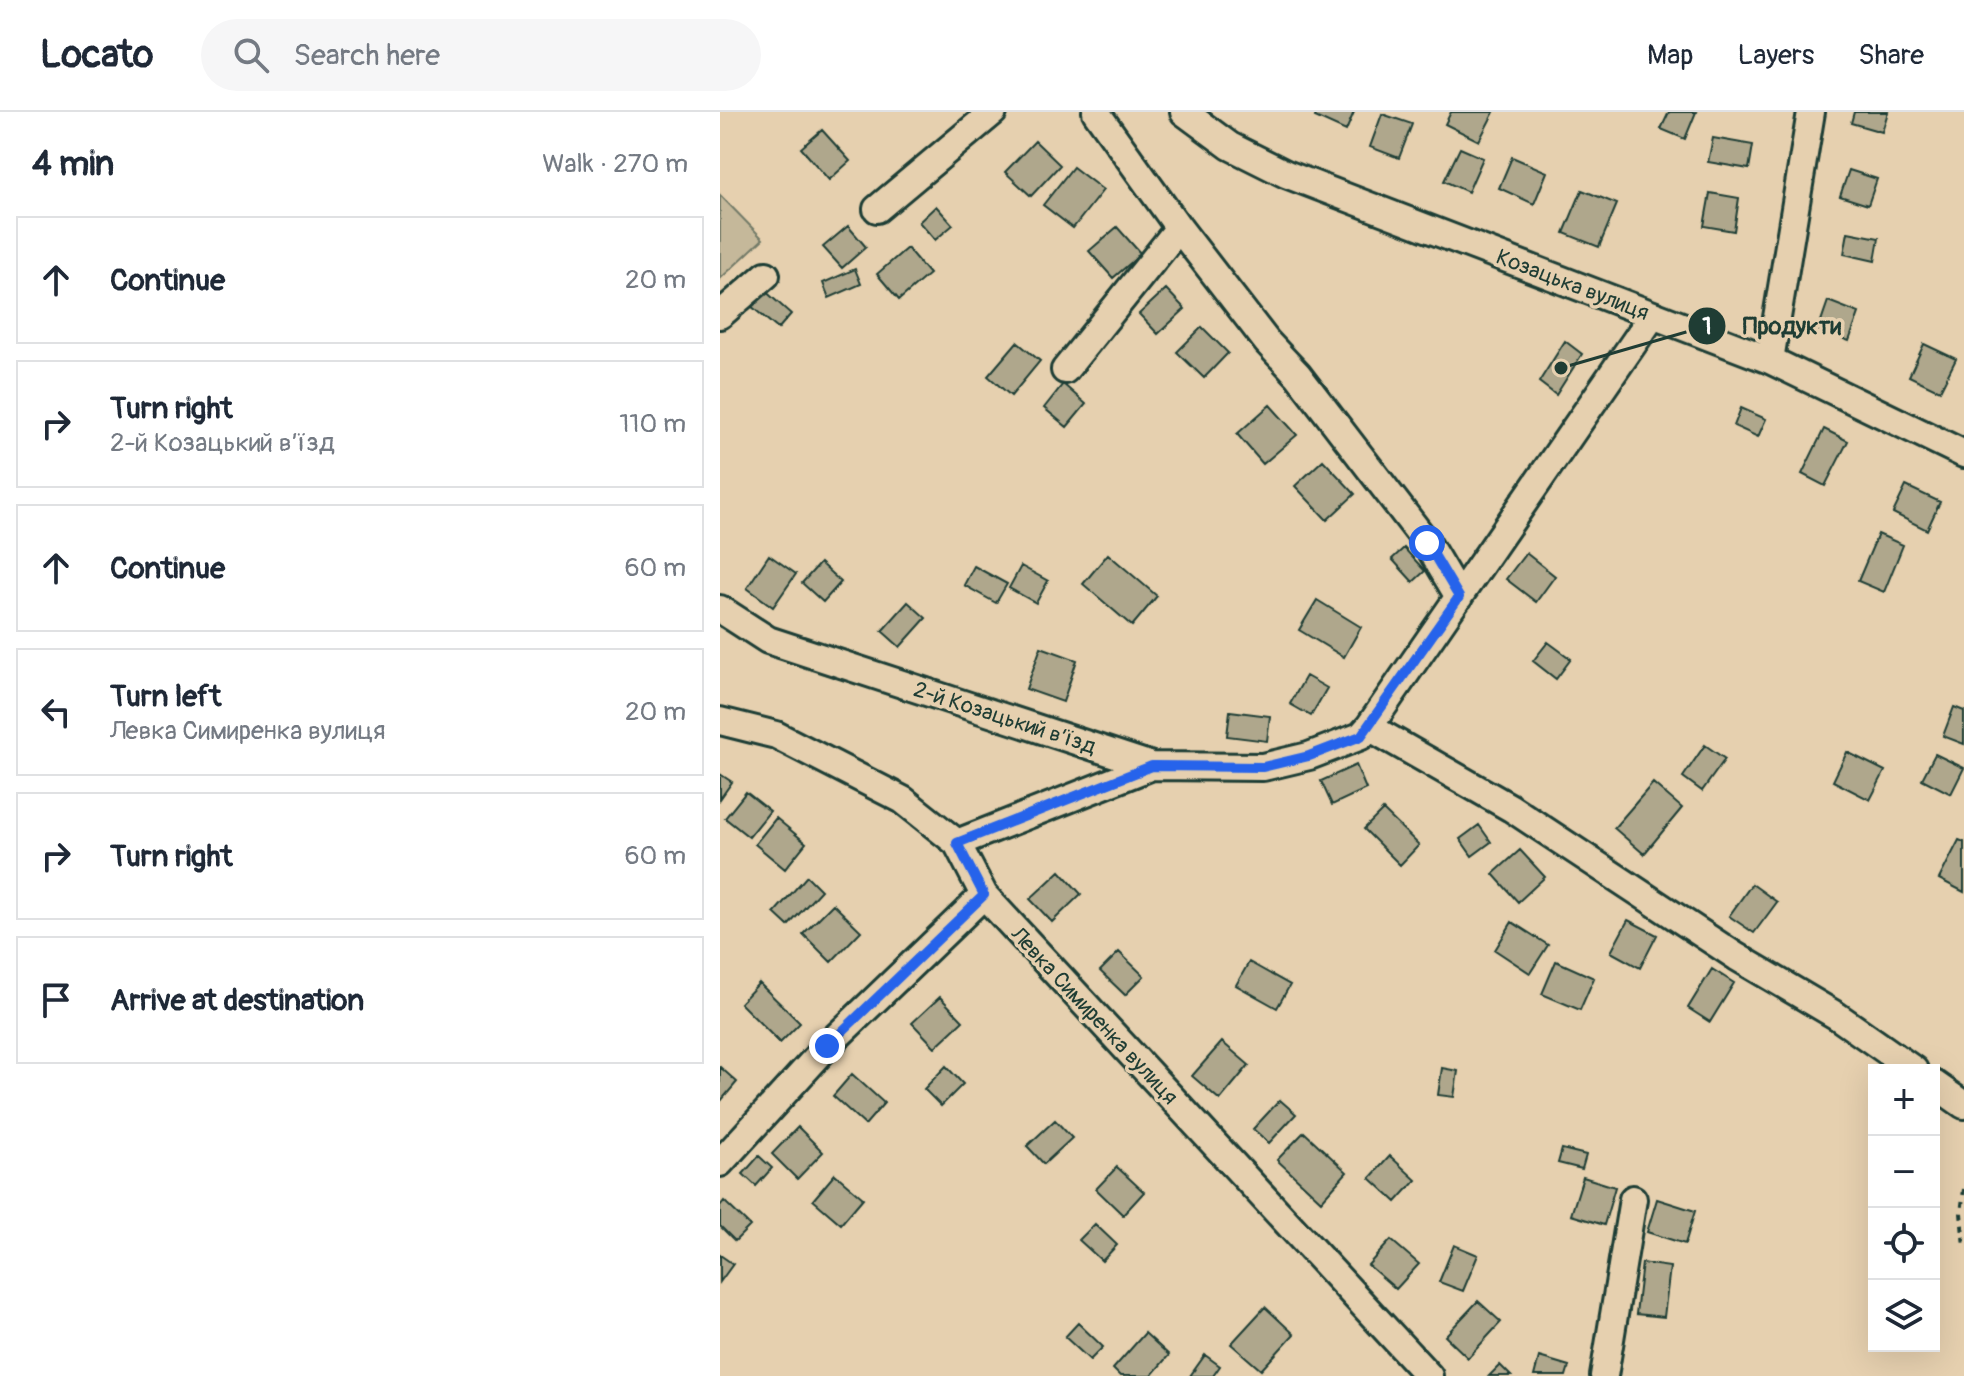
<!DOCTYPE html>
<html lang="en">
<head>
<meta charset="utf-8">
<style>
	:root { --surface:#fff; --page:#f6f6f7; --text:#1f2937; --muted:#747a83; --line:#e0e1e3 }
	body { margin:0; font-family:Pangolin,sans-serif; background:var(--page); color:var(--text) }
	.controls { position:absolute; right:24px; bottom:24px; display:grid; overflow:hidden; border-radius:0px; box-shadow:0 8px 32px #0002 }
	.controls button { width:72px; height:72px; display:grid; place-items:center; padding:0; border:0; border-bottom:2px solid var(--line); background:var(--surface); color:var(--text); font:40px sans-serif }
	.stop { position:absolute; width:24px; height:24px; margin:-18px; border:6px solid #2563eb; border-radius:50%; background:#fff }
	.stop.end { background:#2563eb; border-color:#fff; box-shadow:0 2px 8px #0008 }
	.list { margin:0; padding:0; list-style:none }
	h2 { display:flex; justify-content:space-between; align-items:center; height:104px; margin:0; padding:0 32px; font-size:34px }
	h2 small { font-size:26px; font-weight:400; color:var(--muted) }
	.list li { display:grid; grid-template-columns:52px 1fr auto; gap:24px; align-items:center; box-sizing:border-box; height:128px; margin:0 16px 16px; padding:0 16px; border:2px solid var(--line); border-radius:0px }
	.list b { display:block; font-size:30px; white-space:nowrap }
	.list p { margin:0; font-size:26px; white-space:nowrap; color:var(--muted) }
	.list em { font-size:26px; font-style:normal; color:var(--muted) }
	.icon { flex:none; width:44px; height:44px; fill:none; stroke:currentColor; stroke-width:2; stroke-linecap:round; stroke-linejoin:round }
	.map { position:relative; flex:none; width:1244px; height:1264px; overflow:hidden }
	header { display:flex; align-items:center; gap:48px; box-sizing:border-box; height:112px; padding:0 40px; background:var(--surface); border-bottom:2px solid var(--line) }
	header strong { font-size:38px }
	nav { display:flex; gap:44px; margin-inline-start:auto; font-size:28px }
	.search { width:560px; height:72px; background:var(--page); display:flex; align-items:center; gap:20px; box-sizing:border-box; padding:0 28px; border-radius:44px; color:var(--muted); font-size:30px }
	main { display:flex }
	aside { flex:1; background:var(--surface) }
	.map>svg:first-child { display:block }
	.green { fill:#c5b89a; stroke:#727a67; stroke-width:2 }
	.building { fill:#afa78c; stroke:#1f3d34; stroke-width:2 }
	.lines { fill:none; stroke-linecap:round; stroke-linejoin:round }
	.minor-casing { stroke:#1f3d34; stroke-width:32 }
	.path { stroke:#1f3d34; stroke-width:4; stroke-dasharray:6 6; stroke-linecap:butt }
	.minor { stroke:#e6d0af; stroke-width:26 }
	.route { stroke:#2563eb; stroke-width:10 }
	.labels { text-anchor:middle; stroke-width:7; stroke-linejoin:round; paint-order:stroke }
	.street-label { font-size:22px; fill:#1f3d34; stroke:#e6d0af }
	.leader { fill:none; stroke:#1f3d34; stroke-width:3 }
	.callout-dot { fill:#1f3d34; stroke:#e6d0af; stroke-width:3 }
	.mark-label { font-size:24px; text-anchor:middle; font-weight:bold; fill:#fff }
	.callout-label { font-size:24px; text-anchor:middle; font-weight:bold; fill:#1f3d34; stroke:#e6d0af; stroke-width:7; stroke-linejoin:round; paint-order:stroke }
</style>
</head>
<body>
<header>
<strong>Locato</strong>
<div class="search"><svg class="icon" aria-label="search" viewBox="0 0 24 24"><circle cx="10" cy="10" r="6"/><path d="M15 15l6 6"/></svg>Search here</div>
<nav><a>Map</a><a>Layers</a><a>Share</a></nav>
</header>
<main>
<aside>
<h2>4 min<small>Walk · 270 m</small></h2>
<ul class="list">
<li><svg class="icon" aria-label="ahead" viewBox="0 0 24 24"><path d="M12 20V5M6 11l6-6 6 6"/></svg><div><b>Continue</b></div><em>20 m</em></li>
<li><svg class="icon" aria-label="right" viewBox="0 0 24 24"><path d="M7 20v-9h11M14 6l5 5-5 5"/></svg><div><b>Turn right</b><p>2-й Козацький в’їзд</p></div><em>110 m</em></li>
<li><svg class="icon" aria-label="ahead" viewBox="0 0 24 24"><path d="M12 20V5M6 11l6-6 6 6"/></svg><div><b>Continue</b></div><em>60 m</em></li>
<li><svg class="icon" aria-label="left" viewBox="0 0 24 24"><path d="M17 20v-9H6M10 6l-5 5 5 5"/></svg><div><b>Turn left</b><p>Левка Симиренка вулиця</p></div><em>20 m</em></li>
<li><svg class="icon" aria-label="right" viewBox="0 0 24 24"><path d="M7 20v-9h11M14 6l5 5-5 5"/></svg><div><b>Turn right</b></div><em>60 m</em></li>
<li><svg class="icon" aria-label="arrive" viewBox="0 0 24 24"><path d="M6 21V4h12l-3 4 3 4H6"/></svg><div><b>Arrive at destination</b></div></li>
</ul>
</aside>
<div class="map">
<svg width="1244" height="1264" viewBox="0 0 1244 1264">
	<rect width="100%" height="100%" fill="#e6d0af"/>
	<filter id="ink" filterUnits="userSpaceOnUse"><feTurbulence type="fractalNoise" baseFrequency=".0125" numOctaves="2"/><feDisplacementMap in="SourceGraphic" scale="16" xChannelSelector="R" yChannelSelector="G"/><feConvolveMatrix kernelMatrix="1 2 1 2 8 2 1 2 1" color-interpolation-filters="sRGB"/></filter>
	<g filter="url(#ink)">
		<path class="green" d="M0 83 43 127 0 167Z"/>
		<path class="building" d="M597 0H634L626 19 595 5Z
			M731 0H774L759 29 725 12Z
			M949 0H976L965 27 941 17Z
			M1134 0H1168L1162 20 1131 11Z
			M662 2 692 12 679 46 650 35Z
			M102 18 130 49 109 68 81 36Z
			M993 26 1033 33 1029 57 988 50Z
			M315 29 340 53 311 84 285 60Z
			M740 36 763 46 748 80 724 69Z
			M792 45 827 60 814 92 779 76Z
			M353 55 383 78 353 116 323 93Z
			M1129 58 1157 67 1148 93 1120 84Z
			M862 78 897 92 879 135 844 121Z
			M990 81 1019 86 1014 119 984 114Z
			M216 94 233 113 215 128 199 110Z
			M128 114 146 135 122 156 103 135Z
			M397 115 421 142 393 166 369 139Z
			M1128 120 1159 126 1155 149 1124 142Z
			M187 136 209 162 179 188 157 162Z
			M135 157 141 172 109 186 103 171Z
			M43 177 71 202 58 217 30 193Z
			M446 177 465 197 438 222 419 202Z
			M1108 189 1139 201 1129 229 1098 218Z
			M482 215 508 241 484 266 457 240Z
			M845 229 862 242 836 283 819 270Z
			M297 230 320 249 291 284 268 264Z
			M1204 232 1236 247 1220 279 1189 264Z
			M343 272 366 292 347 315 324 296Z
			M550 293 577 323 543 352 517 322Z
			M1021 296 1046 307 1038 325 1014 314Z
			M1104 317 1128 329 1105 374 1082 362Z
			M603 348 635 382 607 408 575 374Z
			M1186 374 1220 390 1207 418 1173 401Z
			M1158 422 1183 433 1164 480 1138 469Z
			M684 436 705 459 693 470 672 447Z
			M806 441 835 464 816 490 786 467Z
			M388 442 437 484 412 514 363 472Z
			M49 443 76 462 53 495 27 476Z
			M100 451 121 470 103 490 82 471Z
			M254 454 287 472 276 491 244 473Z
			M301 454 328 469 316 491 289 476Z
			M597 488 641 515 624 545 579 518Z
			M188 490 206 506 180 535 162 519Z
			M828 530 851 547 836 567 813 549Z
			M321 535 357 548 343 590 306 577Z
			M586 564 607 576 591 604 570 592Z
			M1234 595 1244 599V632L1223 624Z
			M510 599 550 604 547 629 507 624Z
			M985 633 1005 647 982 679 963 665Z
			M1127 640 1165 659 1150 688 1113 669Z
			M1215 642 1244 656 1231 682 1202 667Z
			M636 653 646 677 612 693 601 669Z
			M0 662 12 670 0 687Z
			M933 671 962 696 924 742 894 716Z
			M26 680 50 699 29 725 5 706Z
			M663 698 699 733 680 753 644 717Z
			M56 706 86 731 65 757 35 732Z
			M759 713 771 730 752 744 740 727Z
			M1239 728 1244 730V780L1219 767Z
			M800 738 825 765 798 790 773 762Z
			M340 759 361 782 332 810 310 787Z
			M87 764 101 778 68 814 54 801Z
			M1032 772 1057 790 1034 821 1009 804Z
			M113 792 141 819 111 850 83 822Z
			M908 808 937 823 920 856 891 840Z
			M792 810 828 833 810 861 775 838Z
			M399 840 424 864 405 883 380 859Z
			M836 849 874 866 860 898 822 882Z
			M529 850 570 873 557 896 516 873Z
			M992 857 1014 871 990 910 968 896Z
			M39 871 80 911 60 931 20 891Z
			M220 885 243 909 215 935 192 911Z
			M502 930 529 953 500 988 472 964Z
			M226 954 243 972 221 994 204 977Z
			M0 955 17 970 0 990Z
			M722 956 738 959 734 985 718 983Z
			M132 962 164 991 145 1013 113 984Z
			M560 988 576 1002 549 1031 533 1017Z
			M335 1008 352 1026 324 1052 307 1034Z
			M78 1015 103 1040 77 1067 52 1042Z
			M584 1020 627 1060 601 1089 557 1048Z
			M842 1037 866 1043 862 1057 838 1051Z
			M39 1044 52 1056 36 1074 23 1062Z
			M670 1044 696 1068 676 1090 650 1066Z
			M397 1055 424 1080 403 1103 376 1077Z
			M115 1062 143 1086 121 1112 93 1088Z
			M863 1065 895 1075 884 1113 851 1103Z
			M937 1087 975 1099 965 1132 927 1120Z
			M4 1089 30 1114 15 1129 0 1114V1094Z
			M375 1112 397 1133 382 1149 359 1128Z
			M671 1128 699 1152 676 1177 648 1153Z
			M734 1133 758 1143 743 1179 719 1170Z
			M0 1143 13 1152 0 1170Z
			M922 1151 950 1155 944 1205 916 1202Z
			M758 1189 781 1210 748 1246 725 1224Z
			M545 1195 574 1222 541 1258 511 1232Z
			M358 1211 383 1235 370 1248 345 1225Z
			M425 1221 449 1243 431 1264H400L393 1257Z
			M485 1243 500 1254 493 1264H470Z
			M819 1245 849 1254 846 1264H814Z
			M780 1253 791 1264H769Z"/>
		<g class="lines">
			<defs>
				<path id="minor" d="M376 0 459 116 547 230 578 263 707 431 739 485
					M464 0 510 34 566 62 1050 248 1244 342
					M157 97 273 0
					M0 203 46 163
					M1050 248 1091 0
					M345 258 459 116
					M0 497 48 528 432 654 543 655 589 644 641 624 649 615 933 203
					M0 609 56 623 183 688 237 731 264 783 709 1264
					M649 615 791 696 1017 845 1117 904 1194 958
					M237 731 432 654
					M1214 972 1244 993
					M0 1051 107 934 264 783
					M884 1264 913 1087"/>
			</defs>
			<use href="#minor" class="minor-casing"/>
			<path class="path" d="M1244 1077 1241 1101 1244 1135"/>
			<use href="#minor" class="minor"/>
		</g>
	</g>
	<g class="lines" filter="url(#ink)">
		<path class="route" d="M107 934 264 783 237 731 432 654 543 655 589 644 641 624 739 485 707 431"/>
	</g>
	<g class="labels">
		<g class="street-label">
			<text transform="translate(853 172) rotate(21)" y="8">Козацька вулиця</text>
			<text transform="translate(285 605) rotate(18)" y="8">2-й Козацький в’їзд</text>
			<text transform="translate(375 903) rotate(47)" y="8">Левка Симиренка вулиця</text>
		</g>
	</g>
	<path class="leader" d="M841 256L987 214"/>
	<g class="callout-dot">
		<circle cx="841" cy="256" r="8"/>
		<circle cx="987" cy="214" r="20"/>
	</g>
	<g class="mark-label">
		<text x="987" y="222">1</text>
	</g>
	<g class="callout-label">
		<text x="1072" y="222">Продукти</text>
	</g>
</svg>
<div class="controls">
<button>+</button>
<button>−</button>
<button><svg class="icon" aria-label="locate" viewBox="0 0 24 24"><circle cx="12" cy="12" r="6"/><path d="M12 2v4M12 18v4M2 12h4M18 12h4"/></svg></button>
<button><svg class="icon" aria-label="layers" viewBox="0 0 24 24"><path d="M12 4l9 5-9 5-9-5zM3 14l9 5 9-5"/></svg></button>
</div>
<div class="stop" style="left:707px;top:431px"></div>
<div class="stop end" style="left:107px;top:934px"></div>
</div>
</main>
</body>
</html>
